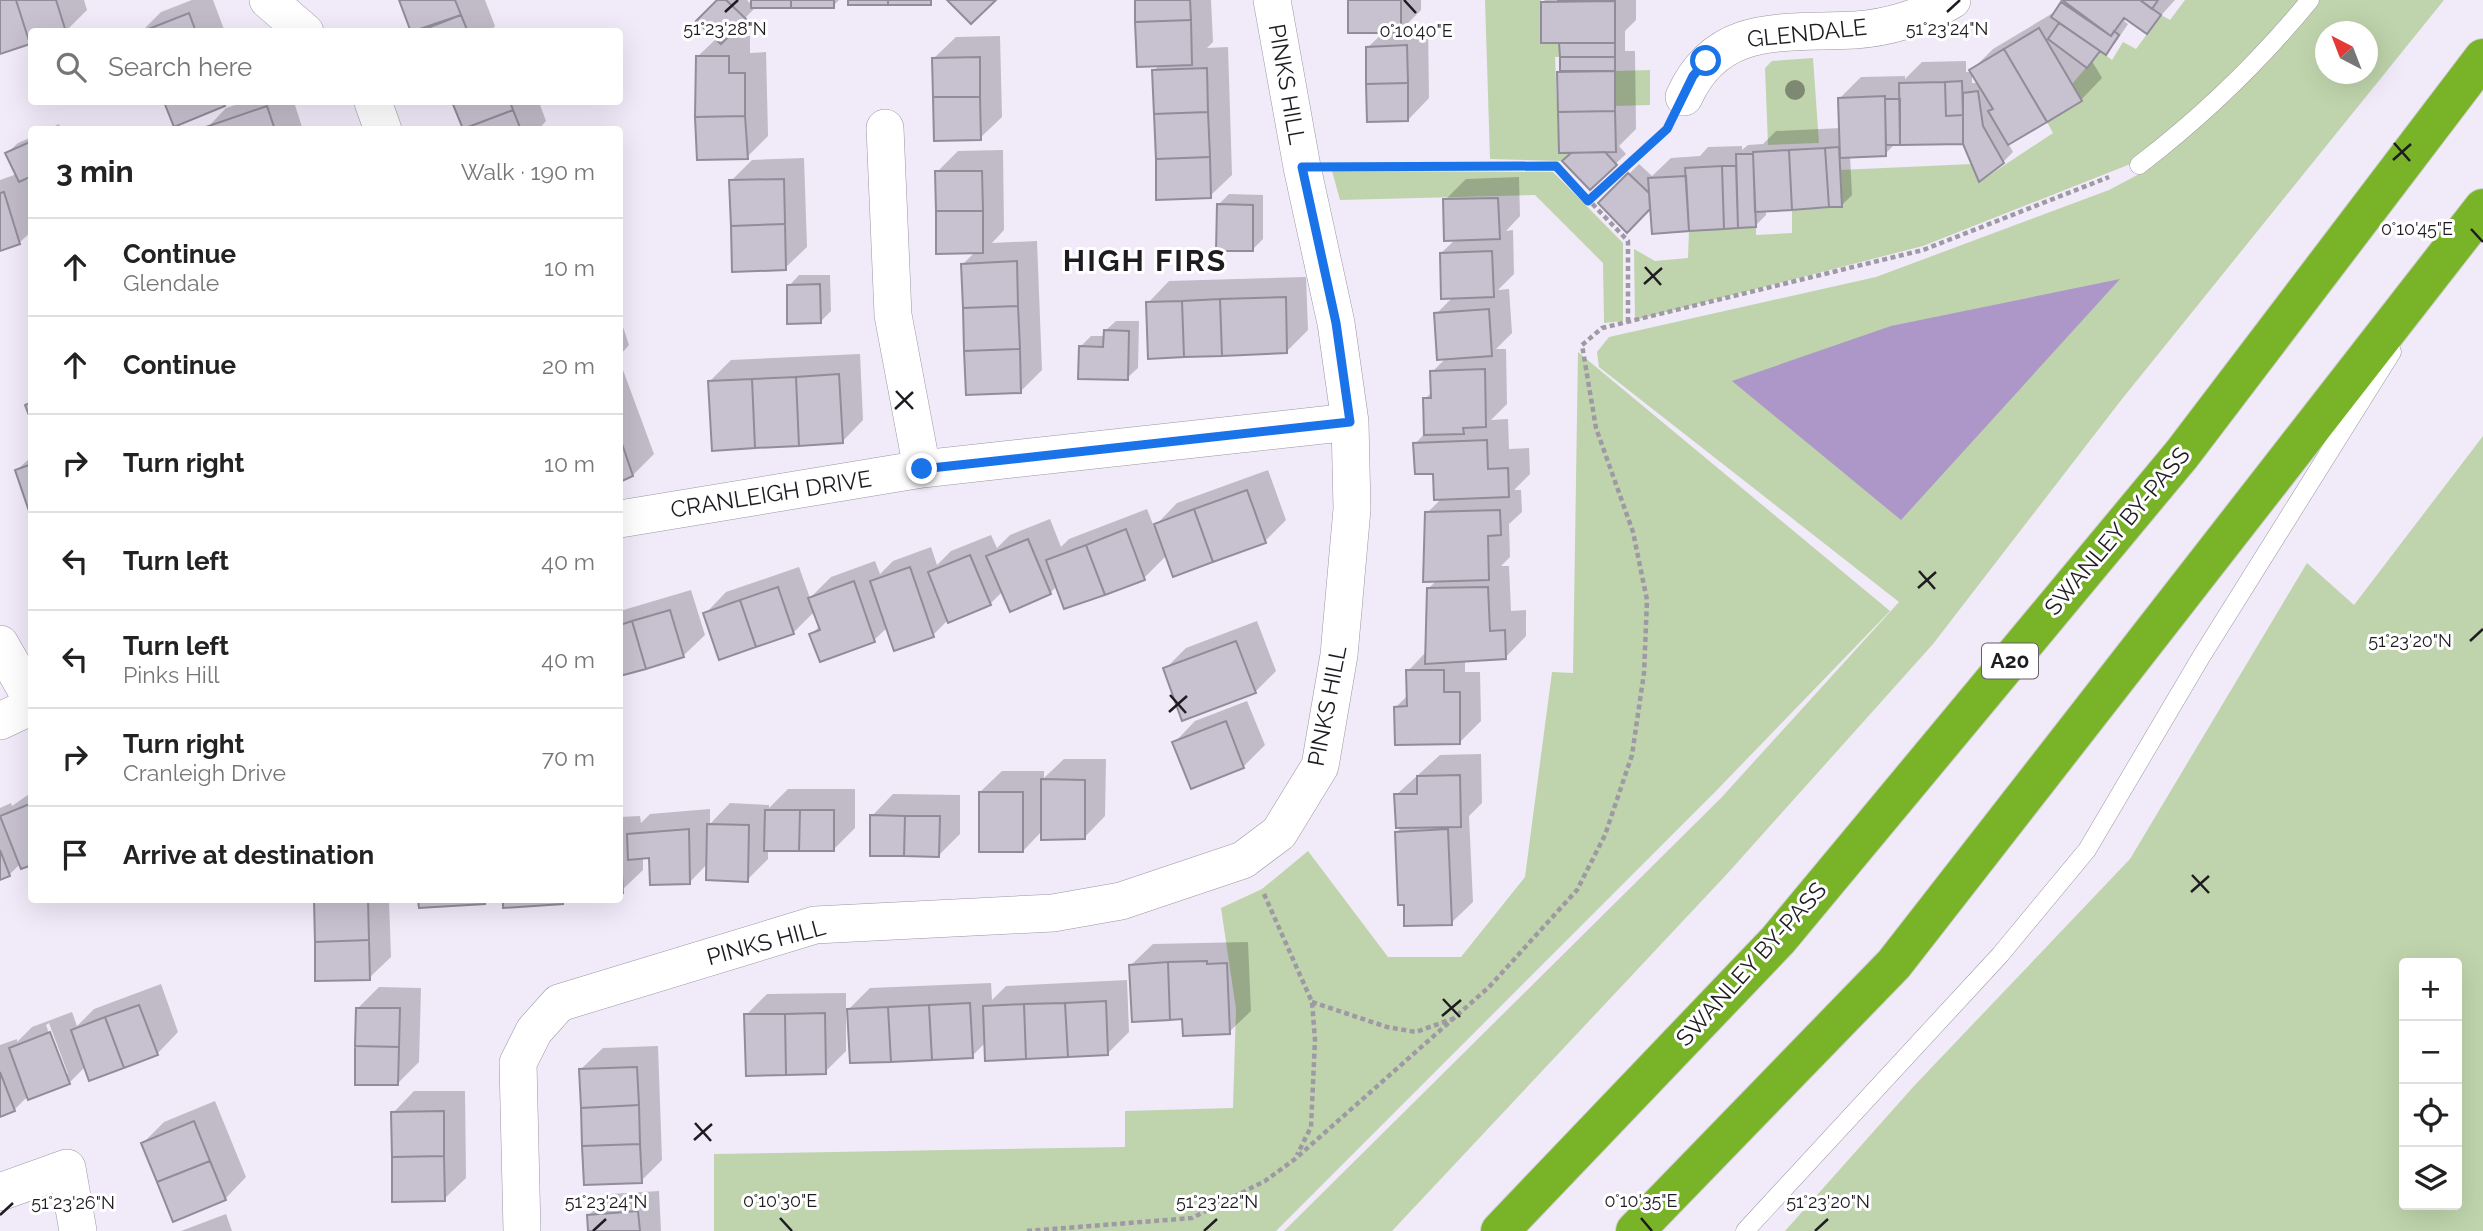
<!DOCTYPE html>
<html lang="en">
<head>
<meta charset="utf-8">
<style>
	:root { --surface:#fff; --page:#f6f6f6; --text:#222; --muted:#767676; --line:#e0e0e0 }
	body { margin:0; font-family:Raleway,sans-serif; background:var(--page); color:var(--text) }
	.controls { position:absolute; right:21px; bottom:21px; display:grid; overflow:hidden; border-radius:7px; box-shadow:0 7px 28px #0002 }
	.controls button { width:63px; height:63px; display:grid; place-items:center; padding:0; border:0; border-bottom:2px solid var(--line); background:var(--surface); color:var(--text); font:35px sans-serif }
	.compass { position:absolute; left:2315px; top:21px; width:63px; height:63px; border-radius:50%; background:var(--surface); box-shadow:0 7px 28px #0002; rotate:318deg }
	.stop { position:absolute; width:21px; height:21px; margin:-16px; border:5px solid #1a73e8; border-radius:50%; background:#fff }
	.stop.end { background:#1a73e8; border-color:#fff; box-shadow:0 2px 7px #0008 }
	.list { margin:0; padding:0; list-style:none }
	h2 { display:flex; justify-content:space-between; align-items:center; height:91px; margin:0; padding:0 28px; font-size:30px }
	h2 small { font-size:23px; font-weight:400; color:var(--muted) }
	.list li { display:grid; grid-template-columns:46px 1fr auto; gap:21px; align-items:center; box-sizing:border-box; height:98px; padding:0 28px; border-top:2px solid var(--line) }
	.list b { display:block; font-size:26px; white-space:nowrap }
	.list p { margin:0; font-size:23px; white-space:nowrap; color:var(--muted) }
	.list em { font-size:23px; font-style:normal; color:var(--muted) }
	.icon { flex:none; width:38px; height:38px; fill:none; stroke:currentColor; stroke-width:2; stroke-linecap:round; stroke-linejoin:round }
	.map { position:relative; flex:none; width:2483px; height:1231px; overflow:hidden }
	.search { position:absolute; background:var(--surface); box-shadow:0 7px 28px #0002; left:28px; top:28px; width:595px; height:77px; display:flex; align-items:center; gap:18px; box-sizing:border-box; padding:0 24px; border-radius:7px; color:var(--muted); font-size:26px }
	.panel { position:absolute; background:var(--surface); box-shadow:0 7px 28px #0002; left:28px; top:126px; width:595px; height:777px; border-radius:7px }
	.map>svg:first-child { display:block }
	.green { fill:#bfd4ac; fill-rule:evenodd }
	.water { fill:#ad97c9 }
	.shadow { fill:#0003; fill-rule:evenodd }
	.building { fill:#c8c2d0; stroke:#918c99; stroke-width:2 }
	.lines { fill:none; stroke-linecap:round; stroke-linejoin:round }
	.lane-casing { stroke:#9b96a3; stroke-width:19 }
	.street-casing { stroke:#9b96a3; stroke-width:38 }
	.highway-casing { stroke:#cecdce; stroke-width:40 }
	.path { stroke:#9e99a4; stroke-width:4.5; stroke-dasharray:5 3.5; stroke-linecap:butt }
	.lane { stroke:#fff; stroke-width:18 }
	.street { stroke:#fff; stroke-width:37 }
	.highway { stroke:#79b327; stroke-width:38 }
	.tree { fill:#7f8870 }
	.route { stroke:#1a73e8; stroke-width:9 }
	.ticks { fill:none; stroke:#1e1b21; stroke-width:2.5 }
	.labels { text-anchor:middle; stroke-width:6; stroke-linejoin:round; paint-order:stroke }
	.shield { fill:#fff; stroke:#625f64; stroke-width:2 }
	.shield-label { font-size:21px; font-weight:bold; fill:#1e1b21 }
	.street-label { font-size:23px; fill:#1e1b21; stroke:#fff }
	.district-label { font-size:30px; font-weight:bold; letter-spacing:2px; fill:#1e1b21; stroke:#fff }
	.ticks-label { font-size:18px; text-anchor:middle; fill:#1e1b21; stroke:#fff; stroke-width:6; stroke-linejoin:round; paint-order:stroke }
</style>
</head>
<body>
<div class="map">
<svg width="2483" height="1231" viewBox="0 0 2483 1231">
	<rect width="100%" height="100%" fill="#f1eaf9"/>
	<path class="green" d="M1485 0H1541V43H1559L1560 57H1555L1559 153H1571L1562 161 1490 159Z
		M2185 0H2305L2286 24 2138 161 1923 246 1635 320 1634 249 1655 261 1688 258 1689 231 1756 227V235L1792 233V210L1842 207 1840 170 1972 164 1979 182 2053 133 2047 122 2072 84 2100 51 2112 60 2123 42 2136 49 2161 15 2170 20Z
		M2314 0H2444L2122 399 1933 644 1727 874 1392 1231H1284L1721 798 1899 602 1599 367 1597 352 1609 337 1876 277 2109 190 2143 172ZM2326 32H2368V74H2326Z
		M1813 58 1819 143 1768 145 1765 68 1772 61Z
		M1650 70V105L1615 106V71Z
		M1332 171 1553 172 1623 243V321L1604 323 1603 263 1535 195 1340 200Z
		M1578 352 1890 611 1715 792 1276 1231H714V1154L1125 1147V1111L1233 1108 1236 1009 1221 908 1262 889 1308 851 1388 957H1461L1525 877 1552 672 1573 673Z
		M2483 436V1231H1785L1914 1086 2130 859 2307 563 2354 605ZM2404 963H2457V1205H2404Z"/>
	<path class="water" d="M2120 279 1901 520 1732 381 1891 326Z"/>
	<path class="shadow" d="M0 0H84L87 10 66 31 32 32V43L0 53Z
		M192 0H213L225 32H141L161 12Z
		M400 0H485L495 26 490 32H413Z
		M719 0H747L753 6V0H839L833 6 755 8 727 36H750V53L766 52 768 136 747 157 697 57 717 38Z
		M1137 0H1211L1213 42 1207 48 1228 47 1232 175 1210 196 1154 70 1160 65Z
		M1350 0H1421V10L1406 25H1428L1429 98 1408 120 1368 47 1384 32Z
		M1545 0H1636V20L1625 31V51H1635L1636 129 1619 146 1626 154 1590 188 1565 161 1575 151 1559 72 1561 70V41L1543 2Z
		M2065 0H2175L2146 32 2127 18 2124 21 2128 24 2116 42 2106 53 2101 50 2092 61 2102 78 2081 100 2008 143 2013 152 2003 162 1964 142 1896 143 1885 154 1850 156 1852 195 1842 205 1766 210V215L1755 226 1653 232 1651 205 1627 230 1600 203 1639 164 1652 176 1671 158 1700 156 1708 147 1742 146V150L1748 145 1763 144 1776 131 1841 128 1840 98 1861 77 1905 76V79L1922 62 1966 61V72H1970L1993 49 2058 10ZM1972 71 1979 83H1972Z
		M1000 36 1002 117 980 138 934 58 956 37Z
		M166 102H228L175 124Z
		M244 102H294L303 130H205L226 108Z
		M454 102H539L546 121 538 130H464Z
		M59 124 61 130H47Z
		M32 137V174L26 176 32 192V231L19 243 0 249V180L17 174 7 153 18 143Z
		M1003 150 1004 230 992 243 1037 241 1042 370 1021 391 963 264 975 252 937 172 958 151Z
		M804 158 807 247 785 268 731 181 752 160Z
		M1519 177 1520 216 1506 231 1513 230 1514 274 1498 290 1509 289 1512 333 1496 349H1506L1507 404 1491 420 1508 419 1509 449 1529 448 1530 474 1514 490H1521L1522 512 1509 524 1510 557 1501 566H1509L1511 611 1526 610V636L1505 658 1465 660V672H1480L1481 721 1460 742 1396 707 1408 695V671L1427 651 1429 588 1437 580 1427 513 1442 498 1434 472 1415 444 1426 432 1425 399 1433 391 1432 372 1446 358 1436 314 1453 297 1441 253 1456 239 1445 200 1466 179Z
		M1229 194 1263 195V239L1252 250 1218 205Z
		M799 275H830L831 311 820 322 789 286Z
		M1306 277 1308 330 1286 352 1148 303 1169 281Z
		M620 318 629 345 620 355Z
		M1116 321H1139L1138 368 1127 378 1081 346 1091 336H1105V331Z
		M860 354 863 420 842 442 710 381 731 360Z
		M620 362 654 454 633 475 620 480Z
		M32 456V511L17 470Z
		M1268 470 1286 520 1265 541 1167 555 1144 578 1057 586 1050 593 1003 591 990 604 949 619 933 635 888 627 874 640 811 634 820 626 815 611 793 633 705 614 726 592 799 567 810 598 831 577 875 561 880 574 893 561 931 547 937 565 951 551 991 535 997 548 1010 535 1050 519 1061 547 1069 539 1147 509 1154 527 1177 503Z
		M691 590 705 635 683 656 620 675V611Z
		M1257 621 1276 671 1255 692 1165 669 1186 648Z
		M1247 701 1265 745 1243 767 1174 743 1195 721Z
		M1481 754 1482 803 1469 816 1473 902 1451 923 1405 903 1397 832 1403 826 1396 795 1440 755Z
		M1064 759H1106L1105 816 1084 838 1042 831 1023 851 980 792 1002 771H1044V778Z
		M788 789H855V828L833 850 768 849V859L747 880 708 863 690 882 651 857H643V870L620 892V817L640 816 641 823 650 814 710 809V824L730 803 769 805V808Z
		M32 792V863H21L9 875 0 879V808L11 803 12 806Z
		M893 794 960 795V834L939 855 872 816Z
		M315 900H389L391 957 369 978 317 979Z
		M420 900H487L421 906Z
		M505 900H565L562 903 505 906Z
		M1248 942 1251 1011 1229 1032 1131 965 1153 944Z
		M1127 980 1129 1032 1108 1053 986 1042 972 1056 848 1010 870 988 991 983 992 1000 1006 986Z
		M161 984 178 1032 157 1054 86 1066 69 1083 28 1096 14 1110 0 1115V1045L17 1039V1042L32 1027 72 1012 77 1026 94 1009ZM49 1023 68 1074H64L46 1025Z
		M379 987 421 988 419 1062 398 1083 358 1008Z
		M846 993V1051L825 1072 746 1015 767 994Z
		M658 1046 662 1160 641 1181 581 1069 603 1048Z
		M414 1091H465L466 1178 444 1199 393 1113Z
		M215 1101 246 1177 225 1199 143 1143 164 1122Z
		M659 1191 661 1231H590L589 1215 610 1194Z
		M226 1214 232 1231H181Z"/>
	<path class="building" d="M0 0H16L30 44 0 54Z
		M16 0H56L66 32H32L30 44Z
		M399 0H455L461 15 411 32Z
		M717 0H726L746 19 721 44 696 21Z
		M751 0H791V8H751Z
		M791 0H834V8H791Z
		M848 0H888V5H848Z
		M888 0H931V5H888Z
		M947 0H996L971 24Z
		M1135 0H1190L1191 20 1135 22Z
		M1348 0H1401V33H1348Z
		M1558 0H1615V1H1558Z
		M2062 0H2140L2161 15 2147 34 2124 18 2111 36Z
		M2140 0H2158L2152 9Z
		M1615 1V43H1541V2Z
		M2061 2 2111 36 2114 31 2119 35 2106 55 2051 17Z
		M189 13 196 32H141Z
		M461 15 468 32H417Z
		M1191 20 1192 65 1137 67 1135 22Z
		M2059 23 2100 51 2087 68 2048 39Z
		M2039 28 2082 101 2047 122 2004 49Z
		M1559 43H1615V57H1560Z
		M1407 45 1408 83 1366 84V47Z
		M2004 49 2047 122 2008 145 1988 111 1993 109 1969 70Z
		M696 56H729V73H745V116L695 117Z
		M980 57V97H933L932 58Z
		M1560 57H1615V71H1560Z
		M1207 68 1208 112 1154 114 1152 70Z
		M1615 71V111L1558 112 1557 72Z
		M1962 81 1963 115 1946 116 1945 82Z
		M1945 82 1946 116 1963 115V144L1900 145 1899 83Z
		M1408 83V121L1367 122 1366 84Z
		M1978 91 1983 126 2004 163 1979 182 1963 144V93Z
		M1885 96 1886 156 1840 158 1838 98Z
		M933 97H980L981 140 934 141Z
		M1885 99H1900V145H1886Z
		M164 102H223L225 106 174 127Z
		M452 102H510L513 110 463 129Z
		M267 106 275 130H203V128Z
		M513 110 521 130H463V129Z
		M1615 111 1616 152 1559 153 1558 112Z
		M1208 112 1210 157 1156 159 1154 114Z
		M745 116 748 159 697 160 695 117Z
		M32 141V176L19 182 5 153Z
		M1839 147 1842 207H1829L1825 148Z
		M1825 148 1829 207 1792 210 1789 150Z
		M1789 150 1792 210 1755 212 1753 152Z
		M1605 152 1617 165 1590 190 1562 161 1571 153Z
		M1736 154H1753L1756 227 1738 228Z
		M1210 157 1211 198 1156 200V159Z
		M1722 166 1724 229 1689 231 1685 168Z
		M1722 166H1736L1738 228 1724 229Z
		M935 171H982L983 211H936Z
		M1628 173 1649 193 1650 209 1627 233 1598 203Z
		M1686 176 1689 231 1652 234 1648 178Z
		M784 179 785 224 731 226 729 180Z
		M4 192 20 244 0 251V193Z
		M1498 198 1500 239 1444 241 1443 199Z
		M1217 204 1253 205V251H1216Z
		M936 211H983V253L936 254Z
		M785 224 786 270 732 272 731 226Z
		M1492 251 1494 297 1441 299 1440 253Z
		M1017 261 1018 306 963 308 961 264Z
		M820 284 821 323 787 324V285Z
		M1286 297 1287 353 1222 356 1220 299Z
		M1220 299 1222 356 1184 357 1182 301Z
		M1182 301 1184 357 1148 359 1146 302Z
		M1018 306 1020 349 964 351 963 308Z
		M1489 309 1492 356 1437 360 1434 313Z
		M1104 330 1129 331 1128 380 1078 379 1079 346 1103 347Z
		M1020 349 1021 393 966 395 964 351Z
		M1485 369 1486 427 1463 428 1464 434 1424 435 1423 398H1431L1430 371Z
		M839 374 843 443 799 446 796 377Z
		M796 377 799 446 755 448 752 379Z
		M752 379 755 448 712 451 708 381Z
		M32 402V423L25 405Z
		M620 438 633 476 620 482Z
		M1487 440 1488 469 1508 468 1509 497 1434 500 1433 474H1415L1413 443Z
		M32 464V516L31 517 15 470Z
		M1247 490 1266 543 1213 562 1194 509Z
		M1194 509 1213 562 1173 577 1154 524Z
		M1500 510 1501 535 1488 536 1489 580 1423 582 1425 512Z
		M1126 529 1145 580 1105 595 1086 545Z
		M1028 539 1051 594 1010 612 986 556Z
		M1086 545 1105 595 1064 609 1046 560Z
		M970 555 991 605 948 623 928 572Z
		M910 567 934 637 894 651 870 581Z
		M854 581 875 642 820 662 809 634 820 630 808 598Z
		M778 587 794 634 756 647 740 600Z
		M1488 587 1490 631 1505 630 1506 659 1425 664 1427 588Z
		M740 600 756 647 719 660 703 613Z
		M670 610 684 657 646 669 632 621Z
		M632 621 646 669 620 676V625Z
		M1236 641 1256 693 1182 721 1163 668Z
		M1406 670H1444V692H1460V744L1395 745 1394 707 1407 706Z
		M1226 721 1244 768 1191 789 1172 742Z
		M1460 775 1461 827 1396 828 1394 794H1417V776Z
		M1041 779 1085 780V839L1041 840Z
		M979 792H1023V852H979Z
		M32 803V865L21 869 0 816Z
		M765 810H800L799 851H764Z
		M800 810H834V851H799Z
		M870 815 905 816 904 856H870Z
		M905 816H940L939 857 904 856Z
		M707 824 749 825 748 882 706 880Z
		M689 829 690 884 650 885 649 858 628 860 627 834Z
		M1448 829 1452 925 1404 926V905H1398L1395 832Z
		M620 837 623 893H620Z
		M0 850 10 876 0 880Z
		M314 900H368L369 940 315 942Z
		M418 900H485V904L419 908Z
		M503 900H563V904L503 908Z
		M369 940 370 980 315 981V942Z
		M1207 961V964L1227 963 1230 1034 1183 1036 1182 1019 1170 1020 1168 962Z
		M1168 962 1170 1020 1132 1022 1129 965Z
		M1106 1001 1108 1055 1068 1057 1065 1003Z
		M970 1003 973 1058 932 1060 929 1005Z
		M1065 1003 1068 1057 1026 1059 1024 1004Z
		M1024 1004 1026 1059 985 1061 983 1006Z
		M139 1005 158 1055 124 1068 105 1017Z
		M929 1005 932 1060 891 1062 888 1007Z
		M888 1007 891 1062 850 1063 847 1009Z
		M356 1008H400L399 1047 355 1046Z
		M825 1013 826 1074 786 1075 785 1014Z
		M744 1014H785L786 1075 746 1076Z
		M105 1017 124 1068 89 1081 71 1030Z
		M50 1032 70 1084 28 1100 9 1048Z
		M355 1046 399 1047 398 1085H355Z
		M637 1067 639 1105 581 1108 579 1069Z
		M0 1072 15 1111 0 1117Z
		M639 1105 640 1144 582 1146 581 1108Z
		M444 1111V1156L392 1157 391 1112Z
		M194 1121 210 1161 157 1182 141 1143Z
		M640 1144 642 1183 584 1185 582 1146Z
		M444 1156 445 1201 392 1202V1157Z
		M210 1161 226 1200 173 1222 157 1182Z
		M638 1211 640 1231H588L587 1215Z"/>
	<g class="lines">
		<defs>
			<path id="lane" d="M2139 165C2203 116 2259 62 2310 0
				M1745 1231 2000 955 2087 850 2201 657 2392 352"/>
			<path id="street" d="M268 0 305 32
				M1684 97C1718 21 1785 34 1855 30 1887 28 1924 17 1952 0
				M373 102 383 130
				M885 128 893 315 922 469
				M620 519 922 469 1350 422
				M0 644 32 700
				M0 721 32 706
				M0 1192 67 1168 78 1231
				M522 1231 518 1063 534 1031 559 1003 815 925 1053 913 1121 901 1243 860 1279 833 1320 766 1339 655 1352 509 1350 422 1336 323 1302 167 1272 0"/>
			<path id="highway" d="M1500 1231 1778 940 2182 454 2483 58
				M1635 1231 1894 964 2483 208"/>
		</defs>
		<use href="#lane" class="lane-casing"/>
		<use href="#street" class="street-casing"/>
		<use href="#highway" class="highway-casing"/>
		<path class="path" d="M1345 167 1556 166 1628 241V324
			M1588 201 1665 131
			M1264 894 1312 1002 1315 1040 1311 1127 1297 1155
			M1312 1002 1387 1027 1416 1032 1452 1019
			M1027 1231 1192 1218 1265 1181 1295 1159 1489 987 1577 890 1605 835 1632 755 1644 673 1647 600 1633 532 1596 428 1582 345 1602 328 1923 250 2109 177"/>
		<use href="#lane" class="lane"/>
		<use href="#street" class="street"/>
		<use href="#highway" class="highway"/>
	</g>
	<circle class="tree" cx="1795" cy="90" r="10"/>
	<g class="lines">
		<path class="route" d="M922 469 1350 422 1336 323 1302 167 1556 166 1588 201 1667 129 1693 76 1706 61"/>
	</g>
	<path class="ticks" d="M1404 0 1416 13M725 12 738 0M1947 12 1960 0M2394 143 2410 161M2393 160 2411 144M2471 229 2483 242M1645 267 1661 285M1644 284 1662 268M896 391 913 409M895 409 913 392M1919 571 1935 589M1918 588 1936 572M2470 641 2483 629M1170 695 1186 713M1169 712 1187 696M2192 875 2209 893M2191 892 2209 876M1443 999 1460 1017M1442 1016 1461 1000M695 1123 711 1141M694 1140 712 1124M0 1215 13 1203M780 1218 792 1231M1641 1218 1652 1231M593 1231 606 1219M1204 1231 1217 1219M1815 1231 1828 1219"/>
	<g class="labels">
		<rect class="shield" x="1982" y="643.5" width="56" height="35" rx="5"/>
		<g class="shield-label">
			<text x="2010" y="668">A20</text>
		</g>
		<g class="street-label">
			<text transform="translate(1807 33) rotate(-6)" y="8">GLENDALE</text>
			<text transform="translate(1287 84) rotate(80)" y="8">PINKS HILL</text>
			<text transform="translate(771 494) rotate(-9)" y="8">CRANLEIGH DRIVE</text>
			<text transform="translate(2117 531) rotate(-50)" y="8">SWANLEY BY-PASS</text>
			<text transform="translate(1327 706) rotate(-79)" y="8">PINKS HILL</text>
			<text transform="translate(766 942) rotate(-15)" y="8">PINKS HILL</text>
			<text transform="translate(1751 964) rotate(-48)" y="8">SWANLEY BY-PASS</text>
		</g>
		<g class="district-label">
			<text x="1145" y="271">HIGH FIRS</text>
		</g>
	</g>
	<g class="ticks-label">
		<text x="725" y="35">51°23'28"N</text>
		<text x="1947" y="35">51°23'24"N</text>
		<text x="1416" y="37">0°10'40"E</text>
		<text x="2417" y="235">0°10'45"E</text>
		<text x="2410" y="647">51°23'20"N</text>
		<text x="780" y="1207">0°10'30"E</text>
		<text x="1641" y="1207">0°10'35"E</text>
		<text x="606" y="1208">51°23'24"N</text>
		<text x="1217" y="1208">51°23'22"N</text>
		<text x="1828" y="1208">51°23'20"N</text>
		<text x="73" y="1209">51°23'26"N</text>
	</g>
</svg>
<div class="controls">
<button>+</button>
<button>−</button>
<button><svg class="icon" aria-label="locate" viewBox="0 0 24 24"><circle cx="12" cy="12" r="6"/><path d="M12 2v4M12 18v4M2 12h4M18 12h4"/></svg></button>
<button><svg class="icon" aria-label="layers" viewBox="0 0 24 24"><path d="M12 4l9 5-9 5-9-5zM3 14l9 5 9-5"/></svg></button>
</div>
<svg class="compass" viewBox="-18 -18 36 36"><path d="M0-13l5 13h-10z" fill="#e53935"/><path d="M0 13l5-13h-10z" fill="#767676"/></svg>
<div class="stop" style="left:1706px;top:61px"></div>
<div class="stop end" style="left:922px;top:469px"></div>
<div class="search"><svg class="icon" aria-label="search" viewBox="0 0 24 24"><circle cx="10" cy="10" r="6"/><path d="M15 15l6 6"/></svg>Search here</div>
<section class="panel">
<h2>3 min<small>Walk · 190 m</small></h2>
<ul class="list">
<li><svg class="icon" aria-label="ahead" viewBox="0 0 24 24"><path d="M12 20V5M6 11l6-6 6 6"/></svg><div><b>Continue</b><p>Glendale</p></div><em>10 m</em></li>
<li><svg class="icon" aria-label="ahead" viewBox="0 0 24 24"><path d="M12 20V5M6 11l6-6 6 6"/></svg><div><b>Continue</b></div><em>20 m</em></li>
<li><svg class="icon" aria-label="right" viewBox="0 0 24 24"><path d="M7 20v-9h11M14 6l5 5-5 5"/></svg><div><b>Turn right</b></div><em>10 m</em></li>
<li><svg class="icon" aria-label="left" viewBox="0 0 24 24"><path d="M17 20v-9H6M10 6l-5 5 5 5"/></svg><div><b>Turn left</b></div><em>40 m</em></li>
<li><svg class="icon" aria-label="left" viewBox="0 0 24 24"><path d="M17 20v-9H6M10 6l-5 5 5 5"/></svg><div><b>Turn left</b><p>Pinks Hill</p></div><em>40 m</em></li>
<li><svg class="icon" aria-label="right" viewBox="0 0 24 24"><path d="M7 20v-9h11M14 6l5 5-5 5"/></svg><div><b>Turn right</b><p>Cranleigh Drive</p></div><em>70 m</em></li>
<li><svg class="icon" aria-label="arrive" viewBox="0 0 24 24"><path d="M6 21V4h12l-3 4 3 4H6"/></svg><div><b>Arrive at destination</b></div></li>
</ul>
</section>
</div>
</body>
</html>
